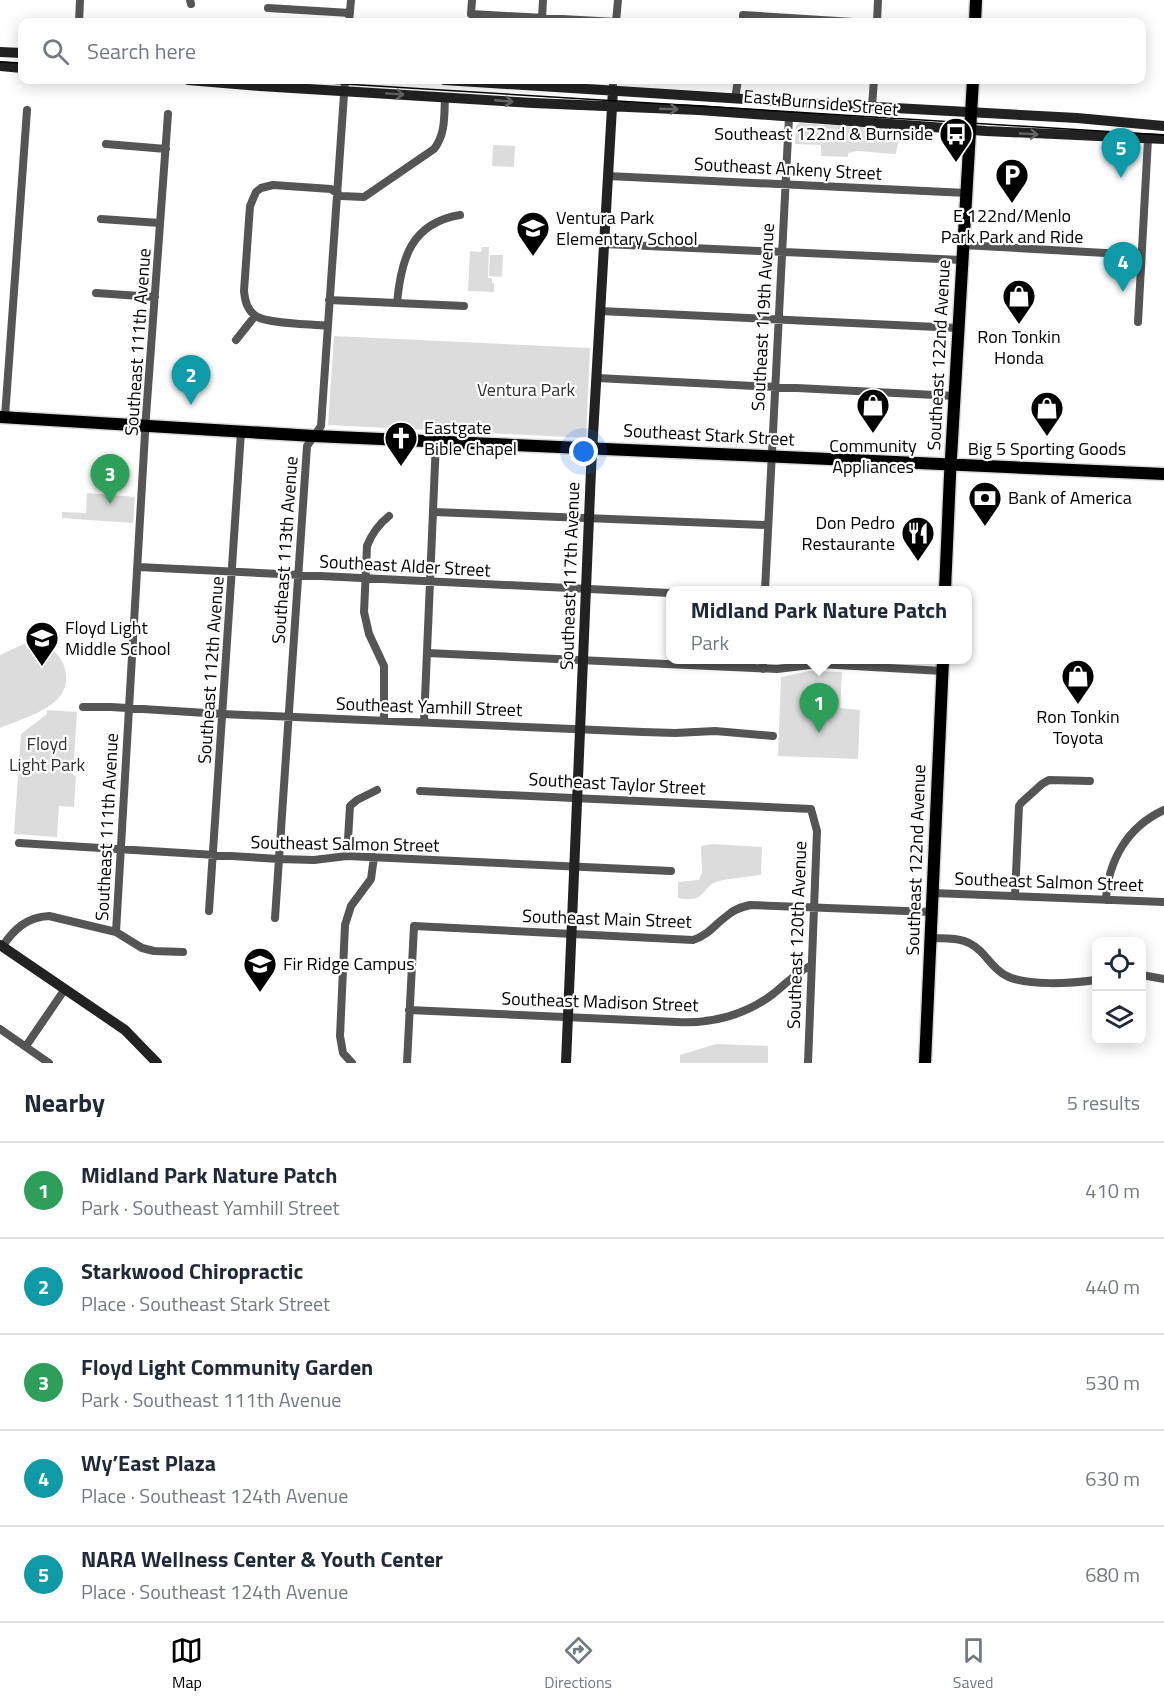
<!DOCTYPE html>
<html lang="en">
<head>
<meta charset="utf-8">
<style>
	:root { --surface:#fff; --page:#f2f2f3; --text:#1f2937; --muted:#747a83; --line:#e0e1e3; --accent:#000 }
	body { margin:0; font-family:"Titillium Web",sans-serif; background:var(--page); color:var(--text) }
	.controls { position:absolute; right:18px; bottom:18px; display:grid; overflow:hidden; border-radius:12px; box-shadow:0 3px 15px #0003 }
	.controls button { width:54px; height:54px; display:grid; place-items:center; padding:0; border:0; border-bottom:2px solid var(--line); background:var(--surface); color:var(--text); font:30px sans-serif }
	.you { position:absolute; left:584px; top:452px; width:21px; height:21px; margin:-15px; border:4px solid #fff; border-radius:50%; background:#1a73e8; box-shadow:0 0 0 9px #1a73e833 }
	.badge { display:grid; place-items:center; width:39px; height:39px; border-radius:50%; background:var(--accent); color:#fff; font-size:20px; font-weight:700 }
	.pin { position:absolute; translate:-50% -50px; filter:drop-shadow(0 2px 3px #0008) }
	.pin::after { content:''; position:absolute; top:32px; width:21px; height:18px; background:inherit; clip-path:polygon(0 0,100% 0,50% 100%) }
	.popup { position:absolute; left:666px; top:586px; width:306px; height:78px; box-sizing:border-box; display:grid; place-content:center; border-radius:12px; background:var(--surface); filter:drop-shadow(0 2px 4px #0005); font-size:20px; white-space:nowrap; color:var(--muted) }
	.popup b { font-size:22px; color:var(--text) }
	.popup::after { content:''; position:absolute; left:50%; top:100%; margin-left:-12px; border:12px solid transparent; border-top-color:var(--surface) }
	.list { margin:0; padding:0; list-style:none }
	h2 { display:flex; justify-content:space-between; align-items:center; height:78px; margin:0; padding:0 24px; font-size:26px }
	h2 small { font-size:20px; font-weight:400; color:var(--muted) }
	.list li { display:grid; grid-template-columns:39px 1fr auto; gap:18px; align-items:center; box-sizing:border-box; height:96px; padding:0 24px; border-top:2px solid var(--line) }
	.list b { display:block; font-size:22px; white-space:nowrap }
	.list p { margin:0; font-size:20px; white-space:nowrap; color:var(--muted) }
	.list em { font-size:20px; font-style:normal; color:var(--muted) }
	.icon { flex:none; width:33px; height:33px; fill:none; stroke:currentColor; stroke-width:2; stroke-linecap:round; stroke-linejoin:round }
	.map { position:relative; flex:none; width:1164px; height:1063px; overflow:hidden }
	.search { position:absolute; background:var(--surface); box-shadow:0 3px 15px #0003; left:18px; right:18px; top:18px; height:66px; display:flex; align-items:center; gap:15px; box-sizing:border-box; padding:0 21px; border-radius:12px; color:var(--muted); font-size:22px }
	.sheet { height:558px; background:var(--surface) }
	nav { display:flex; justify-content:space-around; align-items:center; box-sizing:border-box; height:84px; border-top:2px solid var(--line); background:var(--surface); font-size:16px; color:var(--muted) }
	nav a { display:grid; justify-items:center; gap:3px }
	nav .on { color:var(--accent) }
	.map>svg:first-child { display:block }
	.green { fill:#dcdcdc }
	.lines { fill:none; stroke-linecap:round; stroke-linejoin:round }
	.primary-casing { stroke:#dbdbdb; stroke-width:15 }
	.street { stroke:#555; stroke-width:8 }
	.secondary { stroke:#222; stroke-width:10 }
	.primary { stroke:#000; stroke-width:12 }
	.tram { stroke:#000; stroke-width:1.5 }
	.oneway { stroke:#646464 }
	.labels { text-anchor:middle; stroke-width:4.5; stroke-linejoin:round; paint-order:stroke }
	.street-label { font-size:18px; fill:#000; stroke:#fff }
	.poi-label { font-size:18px; fill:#000; stroke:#fff }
	.park-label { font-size:18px; fill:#333; stroke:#fff }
</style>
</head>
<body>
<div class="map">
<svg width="1164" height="1063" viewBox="0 0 1164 1063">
	<rect width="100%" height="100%" fill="#fff"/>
	<path class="green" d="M799 123 895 129 900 131 896 154 857 151 848 153V157L821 156V145L795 144 796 126Z
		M493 145 515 146 514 167 492 166Z
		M482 247H489L488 278H492V283H494V292L468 291 470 251 481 252Z
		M490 255H503L502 277 489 276Z
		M334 336 590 348 586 438 328 425Z
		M87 493 135 497 133 523 62 518V512L86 513Z
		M41 636 44 642 40 644C52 648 62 656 65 669 75 706 25 717 0 728V655Z
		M809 671 842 672 840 708 860 710 858 759 778 756 781 677Z
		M47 710 77 712 73 775 76 776 74 807 59 806 57 837 14 834 21 734 47 714Z
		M713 844 762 847 761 875C747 877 732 878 719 881 700 886 708 904 678 898V882L699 880 702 872 701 846Z
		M716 1044 768 1046V1063H680V1055Z"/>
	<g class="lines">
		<defs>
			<path id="primary" d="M975 22 976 0
				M0 417 314 436 1164 474
				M945 590 950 475 973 80
				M925 1063 943 660"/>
		</defs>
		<use href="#primary" class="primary-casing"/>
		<path class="street" d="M190 0 191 4
			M472 0 471 14 616 22
			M268 8 350 13
			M542 19 543 0
			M79 22 80 0
			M349 22 351 0
			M616 22 618 0
			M743 22V15L853 22
			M877 22 878 0
			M613 90V80
			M735 99 738 80
			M872 106 874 80
			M106 144 166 149
			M608 176 967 193
			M101 219 160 223
			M604 244 962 260
			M963 245 1141 255
			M96 293 155 297
			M329 300 464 306
			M397 303C401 259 411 223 460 215
			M600 311 958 328
			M1138 322 1148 139
			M328 326C312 324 267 324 256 316 247 310 245 301 244 291L250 206 256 192 261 188 273 185 331 189 341 196 364 197 434 149C446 134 444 115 445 97
			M236 340 255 316
			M597 378 955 396
			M5 417 27 110
			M433 512 767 525
			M138 567 670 593
			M765 590 789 117
			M427 653 777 669 819 664 942 671
			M763 669V660
			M83 707H111L222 714 643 732 675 733 715 731 773 736
			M384 720V666L369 634 364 612 367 546C372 533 379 524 389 516
			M424 722 436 441
			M420 791 811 809 817 831 808 1063
			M19 843 279 859 314 860 347 856 671 871
			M347 856 350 806 357 800 377 790
			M933 893 1164 902
			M1015 896 1019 806 1021 803 1042 784 1049 780 1090 781
			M1106 900C1108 861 1127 827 1164 810
			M209 911 241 432
			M275 918 307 446 321 426 345 80
			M116 932 146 416 168 114
			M931 938C954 939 968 936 985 956 991 963 997 971 1005 975 1025 987 1074 983 1096 980
			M2 947C14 929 27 917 49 916L116 932 142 948 154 951 183 952
			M1142 975 1164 979
			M409 1010 677 1022C711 1024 746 1015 773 994 786 984 795 973 810 966
			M0 1029 49 1063
			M26 1046 65 989
			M352 1063 343 1053 340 1036 345 925 351 906 371 879 374 857
			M407 1063 414 926 693 940C709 935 715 924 728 915 734 909 742 907 750 905L932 912"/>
		<path class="secondary" d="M0 52 22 53
			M0 66 22 68
			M188 80 260 86 533 103 699 110 986 131 1164 139
			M444 80 822 104 1077 118 1164 126
			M0 945 125 1030 157 1063
			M566 1063 591 470 613 90"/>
		<use href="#primary" class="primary"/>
		<path class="tram" d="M0 62 22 63
			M280 80 1164 135"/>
	</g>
	<defs><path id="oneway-shaft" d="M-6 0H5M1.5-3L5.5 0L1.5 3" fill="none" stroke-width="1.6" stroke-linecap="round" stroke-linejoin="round" transform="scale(1.5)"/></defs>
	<g class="oneway">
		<use href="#oneway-shaft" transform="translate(395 94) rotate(4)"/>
		<use href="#oneway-shaft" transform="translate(504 101) rotate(5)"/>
		<use href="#oneway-shaft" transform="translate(669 109) rotate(2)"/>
		<use href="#oneway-shaft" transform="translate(1029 134) rotate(3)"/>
	</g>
	<defs>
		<symbol id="bus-pin" viewBox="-11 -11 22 30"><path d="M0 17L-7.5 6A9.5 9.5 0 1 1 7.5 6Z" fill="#000" stroke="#fff"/><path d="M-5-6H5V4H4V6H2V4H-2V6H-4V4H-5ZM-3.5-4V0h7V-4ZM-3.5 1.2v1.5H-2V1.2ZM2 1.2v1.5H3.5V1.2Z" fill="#fff"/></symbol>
		<symbol id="parking-pin" viewBox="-11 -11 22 30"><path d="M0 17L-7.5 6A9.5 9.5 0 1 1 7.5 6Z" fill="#000" stroke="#fff"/><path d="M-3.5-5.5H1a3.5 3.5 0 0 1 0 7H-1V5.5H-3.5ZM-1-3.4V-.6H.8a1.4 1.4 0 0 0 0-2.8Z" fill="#fff"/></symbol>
		<symbol id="school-pin" viewBox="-11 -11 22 30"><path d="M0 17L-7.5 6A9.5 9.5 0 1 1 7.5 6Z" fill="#000" stroke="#fff"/><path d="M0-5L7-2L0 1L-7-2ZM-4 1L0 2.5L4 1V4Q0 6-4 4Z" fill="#fff"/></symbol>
		<symbol id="shop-pin" viewBox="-11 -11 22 30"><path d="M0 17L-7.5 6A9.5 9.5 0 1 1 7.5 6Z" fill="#000" stroke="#fff"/><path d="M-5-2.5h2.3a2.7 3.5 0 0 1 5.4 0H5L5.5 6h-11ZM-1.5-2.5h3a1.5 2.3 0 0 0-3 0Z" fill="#fff"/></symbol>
		<symbol id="church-pin" viewBox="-11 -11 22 30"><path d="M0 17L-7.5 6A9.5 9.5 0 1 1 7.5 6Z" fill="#000" stroke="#fff"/><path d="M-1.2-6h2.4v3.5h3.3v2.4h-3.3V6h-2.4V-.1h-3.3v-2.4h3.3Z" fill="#fff"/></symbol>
		<symbol id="bank-pin" viewBox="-11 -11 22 30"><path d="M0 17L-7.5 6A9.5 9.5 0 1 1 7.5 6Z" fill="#000" stroke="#fff"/><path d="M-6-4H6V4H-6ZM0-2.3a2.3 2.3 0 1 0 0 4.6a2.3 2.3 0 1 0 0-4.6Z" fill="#fff"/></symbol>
		<symbol id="restaurant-pin" viewBox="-11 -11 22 30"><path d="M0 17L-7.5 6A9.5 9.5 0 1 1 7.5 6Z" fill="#000" stroke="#fff"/><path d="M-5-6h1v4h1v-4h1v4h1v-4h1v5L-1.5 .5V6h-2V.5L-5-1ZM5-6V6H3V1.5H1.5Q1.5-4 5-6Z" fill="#fff"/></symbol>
	</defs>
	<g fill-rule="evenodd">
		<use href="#bus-pin" x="937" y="115" width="38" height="52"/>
		<use href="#parking-pin" x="993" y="156" width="38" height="52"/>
		<use href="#school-pin" x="514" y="209" width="38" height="52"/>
		<use href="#shop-pin" x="1000" y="277" width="38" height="52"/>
		<use href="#shop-pin" x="854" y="386" width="38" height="52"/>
		<use href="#shop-pin" x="1028" y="389" width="38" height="52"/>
		<use href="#church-pin" x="382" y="419" width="38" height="52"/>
		<use href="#bank-pin" x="966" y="479" width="38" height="52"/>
		<use href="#restaurant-pin" x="899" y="514" width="38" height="52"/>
		<use href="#school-pin" x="23" y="619" width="38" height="52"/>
		<use href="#shop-pin" x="1059" y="657" width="38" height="52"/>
		<use href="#school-pin" x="241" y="945" width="38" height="52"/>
	</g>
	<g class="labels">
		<g class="street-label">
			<text transform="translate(821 103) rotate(5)" y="6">East Burnside Street</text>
			<text transform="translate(788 169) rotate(3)" y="6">Southeast Ankeny Street</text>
			<text transform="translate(763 317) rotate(-87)" y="6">Southeast 119th Avenue</text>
			<text transform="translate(138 342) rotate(-86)" y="6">Southeast 111th Avenue</text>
			<text transform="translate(939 355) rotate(-87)" y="6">Southeast 122nd Avenue</text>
			<text transform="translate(709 435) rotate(3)" y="6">Southeast Stark Street</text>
			<text transform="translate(285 550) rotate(-86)" y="6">Southeast 113th Avenue</text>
			<text transform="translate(405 566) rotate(3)" y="6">Southeast Alder Street</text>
			<text transform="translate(570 576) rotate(-88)" y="6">Southeast 117th Avenue</text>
			<text transform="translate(211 670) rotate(-86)" y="6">Southeast 112th Avenue</text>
			<text transform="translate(429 707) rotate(2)" y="6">Southeast Yamhill Street</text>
			<text transform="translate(617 784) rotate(3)" y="6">Southeast Taylor Street</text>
			<text transform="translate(107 827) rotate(-87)" y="6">Southeast 111th Avenue</text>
			<text transform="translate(345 844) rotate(1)" y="6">Southeast Salmon Street</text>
			<text transform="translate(916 860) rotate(-88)" y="6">Southeast 122nd Avenue</text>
			<text transform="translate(1049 882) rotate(2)" y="6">Southeast Salmon Street</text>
			<text transform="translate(607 919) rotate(2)" y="6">Southeast Main Street</text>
			<text transform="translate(797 935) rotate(-88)" y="6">Southeast 120th Avenue</text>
			<text transform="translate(600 1002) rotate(2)" y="6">Southeast Madison Street</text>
		</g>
		<g class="poi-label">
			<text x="933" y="140" text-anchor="end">Southeast 122nd &amp; Burnside</text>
			<text x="1012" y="222">E 122nd/Menlo<tspan x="1012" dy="21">Park Park and Ride</tspan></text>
			<text x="556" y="224" text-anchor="start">Ventura Park<tspan x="556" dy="21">Elementary School</tspan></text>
			<text x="1019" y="343">Ron Tonkin<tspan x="1019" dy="21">Honda</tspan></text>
			<text x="424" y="434" text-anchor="start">Eastgate<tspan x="424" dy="21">Bible Chapel</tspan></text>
			<text x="873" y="452">Community<tspan x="873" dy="21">Appliances</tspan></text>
			<text x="1047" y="455">Big 5 Sporting Goods</text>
			<text x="1008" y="504" text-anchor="start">Bank of America</text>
			<text x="895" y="529" text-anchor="end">Don Pedro<tspan x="895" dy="21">Restaurante</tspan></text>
			<text x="65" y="634" text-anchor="start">Floyd Light<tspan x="65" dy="21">Middle School</tspan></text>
			<text x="1078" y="723">Ron Tonkin<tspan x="1078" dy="21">Toyota</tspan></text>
			<text x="283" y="970" text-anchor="start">Fir Ridge Campus</text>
		</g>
		<g class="park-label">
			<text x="526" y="396">Ventura Park</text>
			<text x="47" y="750">Floyd<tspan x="47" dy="21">Light Park</tspan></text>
		</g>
	</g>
</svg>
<div class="controls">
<button><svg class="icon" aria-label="locate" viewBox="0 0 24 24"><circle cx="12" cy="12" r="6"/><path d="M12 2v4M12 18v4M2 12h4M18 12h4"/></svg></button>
<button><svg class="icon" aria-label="layers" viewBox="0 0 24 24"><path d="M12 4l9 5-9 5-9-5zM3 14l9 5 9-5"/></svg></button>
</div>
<div class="you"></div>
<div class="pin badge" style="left:819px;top:733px;background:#2e9e5b">1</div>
<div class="popup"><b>Midland Park Nature Patch</b>Park</div>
<div class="pin badge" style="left:191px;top:405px;background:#0f9aa8">2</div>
<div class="pin badge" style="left:110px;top:504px;background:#2e9e5b">3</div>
<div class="pin badge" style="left:1123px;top:292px;background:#0f9aa8">4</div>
<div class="pin badge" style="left:1121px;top:178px;background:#0f9aa8">5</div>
<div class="search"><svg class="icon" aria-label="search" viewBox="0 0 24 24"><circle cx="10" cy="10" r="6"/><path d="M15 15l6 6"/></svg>Search here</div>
</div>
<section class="sheet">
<h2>Nearby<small>5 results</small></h2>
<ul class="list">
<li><span class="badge" style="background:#2e9e5b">1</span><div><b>Midland Park Nature Patch</b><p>Park · Southeast Yamhill Street</p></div><em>410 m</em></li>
<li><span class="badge" style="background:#0f9aa8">2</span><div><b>Starkwood Chiropractic</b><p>Place · Southeast Stark Street</p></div><em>440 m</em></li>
<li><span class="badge" style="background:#2e9e5b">3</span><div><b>Floyd Light Community Garden</b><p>Park · Southeast 111th Avenue</p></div><em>530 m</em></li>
<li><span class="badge" style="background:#0f9aa8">4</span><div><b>Wy’East Plaza</b><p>Place · Southeast 124th Avenue</p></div><em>630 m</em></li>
<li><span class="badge" style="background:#0f9aa8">5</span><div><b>NARA Wellness Center &amp; Youth Center</b><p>Place · Southeast 124th Avenue</p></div><em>680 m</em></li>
</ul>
</section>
<nav>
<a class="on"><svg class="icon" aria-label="map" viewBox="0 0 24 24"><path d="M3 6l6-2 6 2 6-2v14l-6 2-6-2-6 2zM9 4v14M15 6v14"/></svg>Map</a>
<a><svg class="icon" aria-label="directions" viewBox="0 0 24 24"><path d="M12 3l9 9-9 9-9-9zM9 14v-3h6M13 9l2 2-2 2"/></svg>Directions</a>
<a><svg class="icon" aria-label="saved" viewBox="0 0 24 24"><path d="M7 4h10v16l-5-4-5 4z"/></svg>Saved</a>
</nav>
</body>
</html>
